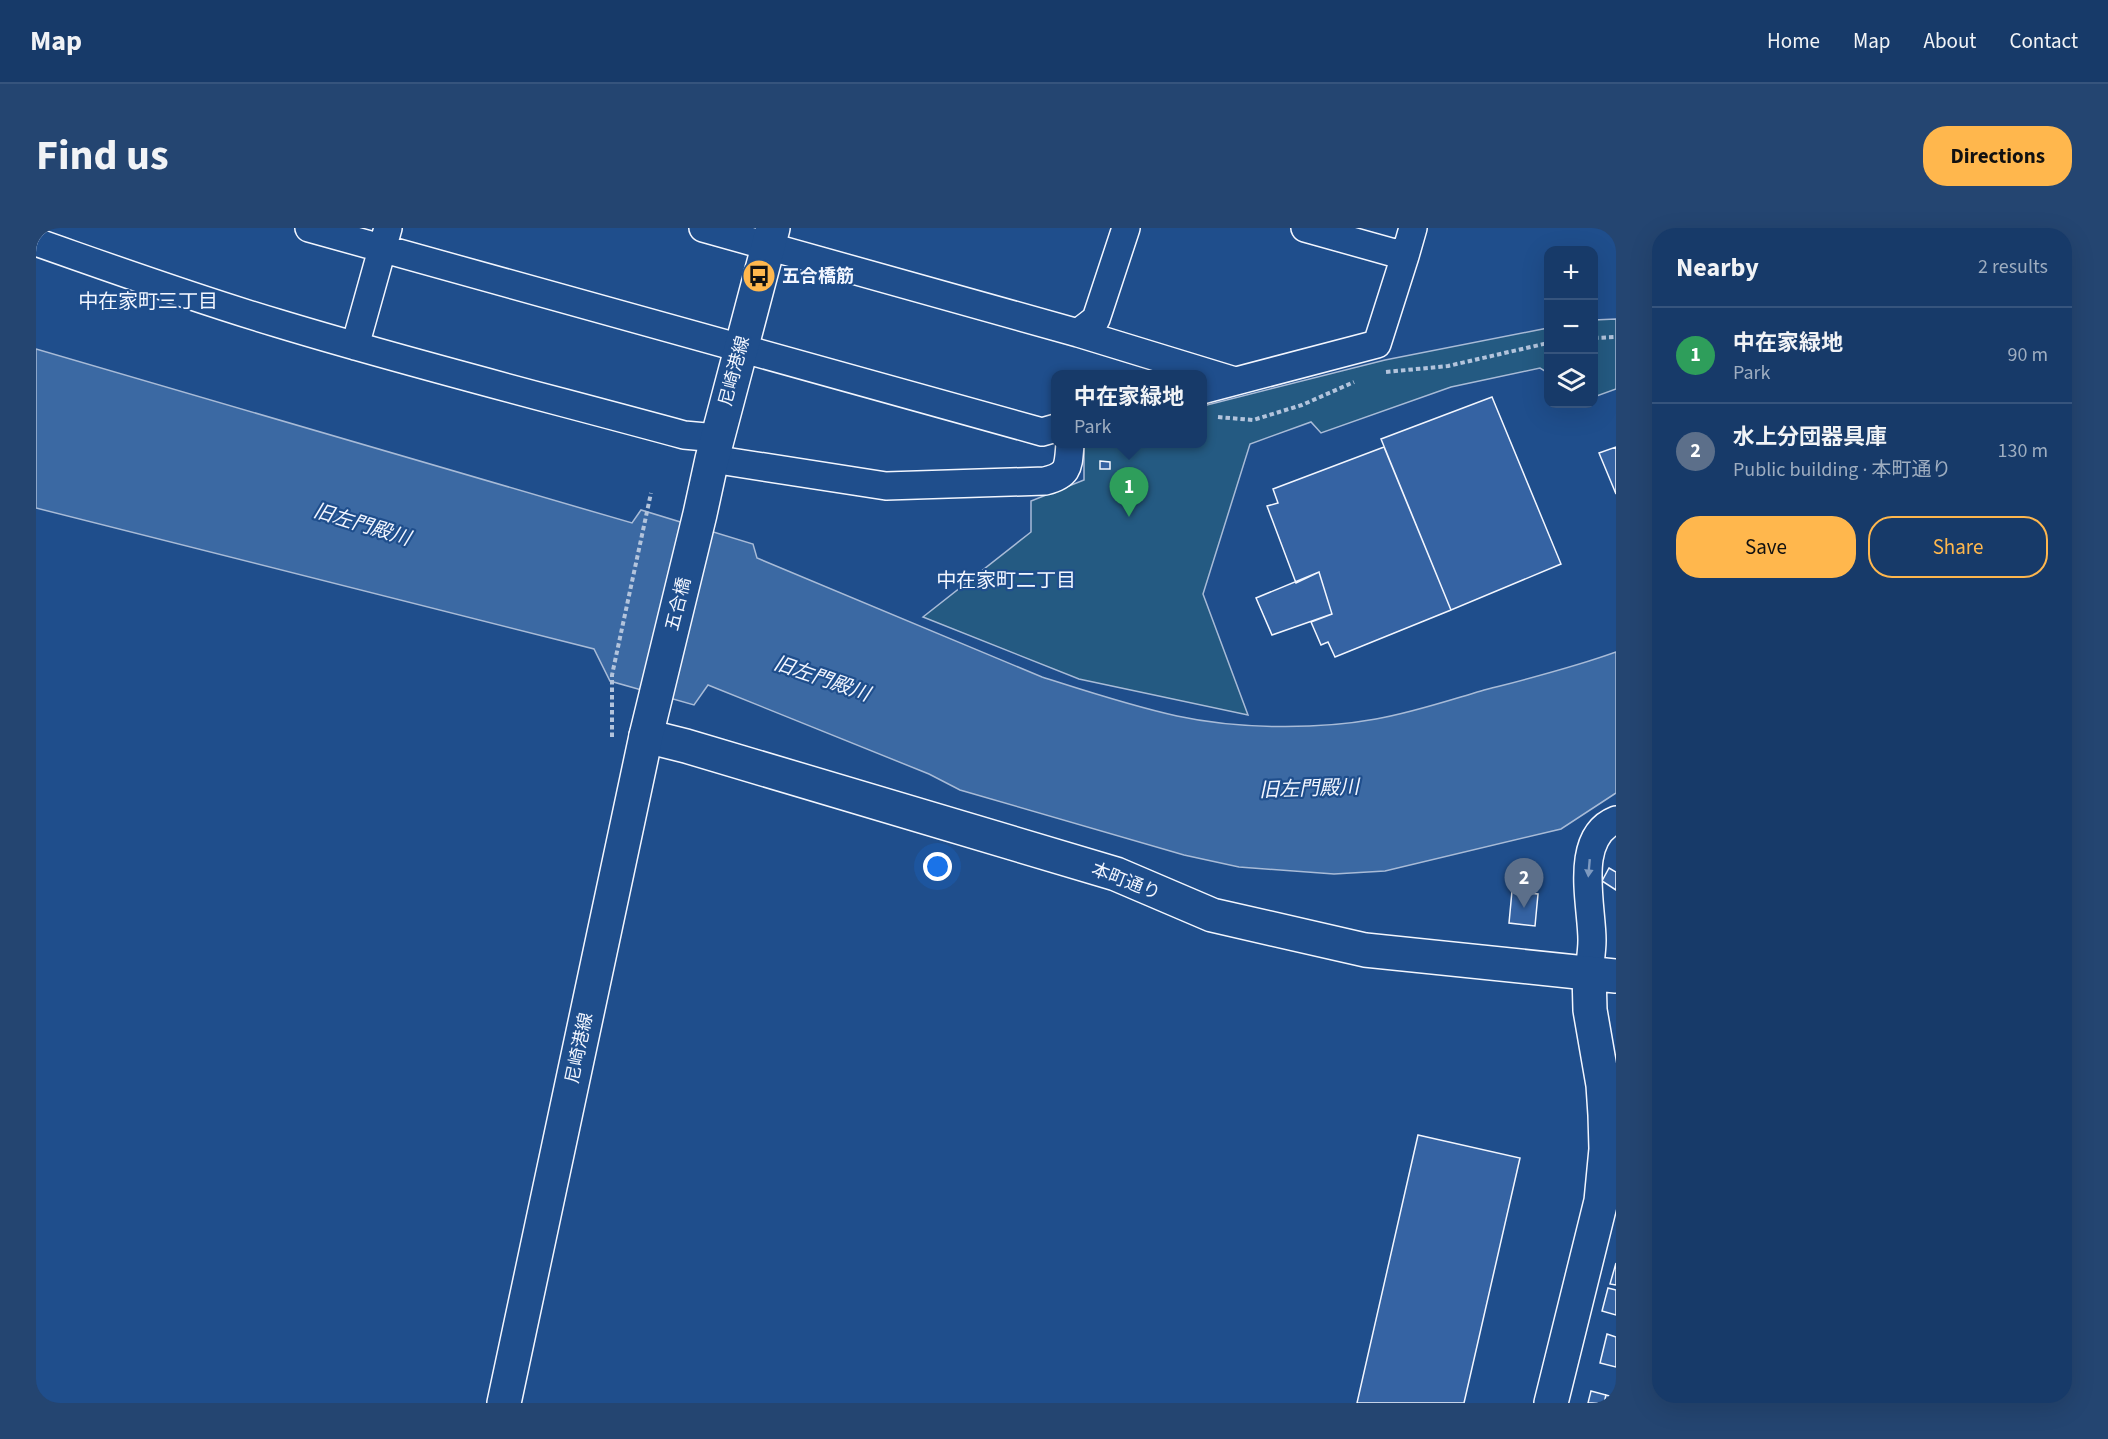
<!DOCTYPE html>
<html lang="en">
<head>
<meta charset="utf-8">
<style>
	:root { --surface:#173a69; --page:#244571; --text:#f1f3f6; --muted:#9eadc0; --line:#36547d; --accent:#ffb74d }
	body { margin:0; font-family:"Source Sans 3","Noto Sans JP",sans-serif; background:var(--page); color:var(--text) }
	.controls { position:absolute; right:18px; top:18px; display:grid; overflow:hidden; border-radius:12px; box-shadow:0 6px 24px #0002 }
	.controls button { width:54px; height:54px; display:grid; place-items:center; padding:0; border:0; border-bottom:2px solid var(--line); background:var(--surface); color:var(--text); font:30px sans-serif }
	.you { position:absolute; left:902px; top:639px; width:21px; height:21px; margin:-15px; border:4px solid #fff; border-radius:50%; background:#1a73e8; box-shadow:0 0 0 9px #1a73e833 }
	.badge { display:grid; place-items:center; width:39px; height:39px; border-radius:50%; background:var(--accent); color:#fff; font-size:20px; font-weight:700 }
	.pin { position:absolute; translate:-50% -50px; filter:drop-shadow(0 2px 3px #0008) }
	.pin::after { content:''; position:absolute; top:32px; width:21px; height:18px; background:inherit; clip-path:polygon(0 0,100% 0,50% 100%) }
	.popup { position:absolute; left:1015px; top:142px; width:156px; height:78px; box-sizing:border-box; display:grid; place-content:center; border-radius:12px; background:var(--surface); filter:drop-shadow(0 2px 4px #0005); font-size:20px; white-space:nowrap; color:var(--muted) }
	.popup b { font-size:22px; color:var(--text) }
	.popup::after { content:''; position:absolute; left:50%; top:100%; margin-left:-12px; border:12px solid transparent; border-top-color:var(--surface) }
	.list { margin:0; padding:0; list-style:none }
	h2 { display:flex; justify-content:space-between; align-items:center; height:78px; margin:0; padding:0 24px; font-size:26px }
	h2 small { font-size:20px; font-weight:400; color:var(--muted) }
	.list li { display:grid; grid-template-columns:39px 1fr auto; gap:18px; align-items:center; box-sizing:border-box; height:96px; padding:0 24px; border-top:2px solid var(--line) }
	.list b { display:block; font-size:22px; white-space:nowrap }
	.list p { margin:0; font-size:20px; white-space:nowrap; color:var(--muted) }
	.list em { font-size:20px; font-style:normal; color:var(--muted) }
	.actions { display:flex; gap:12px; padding:18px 24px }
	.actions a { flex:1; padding:14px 0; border:2px solid var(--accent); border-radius:24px; text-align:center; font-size:21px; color:var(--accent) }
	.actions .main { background:var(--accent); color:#111 }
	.icon { flex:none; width:33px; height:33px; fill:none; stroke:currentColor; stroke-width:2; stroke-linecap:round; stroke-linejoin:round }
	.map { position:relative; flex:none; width:1580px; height:1175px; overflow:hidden; border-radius:24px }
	header { display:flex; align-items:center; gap:36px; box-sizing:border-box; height:84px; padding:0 30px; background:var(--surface); border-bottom:2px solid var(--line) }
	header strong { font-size:28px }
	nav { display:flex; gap:33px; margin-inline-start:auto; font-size:21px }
	.intro { display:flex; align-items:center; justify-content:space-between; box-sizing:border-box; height:144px; padding:0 36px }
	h1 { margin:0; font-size:42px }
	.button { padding:15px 27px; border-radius:24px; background:var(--accent); color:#111; font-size:21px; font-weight:700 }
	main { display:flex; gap:36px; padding:0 36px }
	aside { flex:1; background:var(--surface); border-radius:24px; box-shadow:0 6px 24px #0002 }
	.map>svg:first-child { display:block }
	.green { fill:#245a82; stroke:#a8bbd7; stroke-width:1.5 }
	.water { fill:#3b69a3; stroke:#a8bbd7; stroke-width:1.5 }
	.building { fill:#3563a3; stroke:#f2f6ff; stroke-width:1.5 }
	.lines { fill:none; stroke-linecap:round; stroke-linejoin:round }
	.minor-casing { stroke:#f2f6ff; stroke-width:30 }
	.tertiary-casing { stroke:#f2f6ff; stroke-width:36 }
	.primary-casing { stroke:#f2f6ff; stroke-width:36 }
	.path { stroke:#b3c4dc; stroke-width:4; stroke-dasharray:4.5 3; stroke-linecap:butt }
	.minor { stroke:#1f4e8c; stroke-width:27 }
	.tertiary { stroke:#1f4e8c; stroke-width:33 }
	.primary { stroke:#1f4e8c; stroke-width:33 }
	.oneway { fill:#7e9ac0 }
	.labels { text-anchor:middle; stroke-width:4.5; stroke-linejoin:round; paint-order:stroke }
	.poi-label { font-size:18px; font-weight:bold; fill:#f2f6ff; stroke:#1f4e8c; text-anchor:start }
	.street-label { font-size:18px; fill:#f2f6ff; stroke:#1f4e8c }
	.neighbourhood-label { font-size:20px; fill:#f2f6ff; stroke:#1f4e8c }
	.water-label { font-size:20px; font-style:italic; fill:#f2f6ff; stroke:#1f4e8c }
</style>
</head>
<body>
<header>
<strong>Map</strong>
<nav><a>Home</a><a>Map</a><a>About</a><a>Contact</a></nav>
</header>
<div class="intro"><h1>Find us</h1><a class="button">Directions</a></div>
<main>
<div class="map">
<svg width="1580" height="1175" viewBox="0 0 1580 1175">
	<rect width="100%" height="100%" fill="#1f4e8c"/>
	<path class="green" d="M1580 91V161L1558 169V92Z
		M1512 100V145L1504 140 1415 159 1285 205 1275 194 1214 216 1167 366 1212 487 1043 451 887 389 995 304V273L1048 252V216H1166L1167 178 1349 132Z"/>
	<path class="water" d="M0 121 596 295 605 282 717 316 721 330 1006 449C1050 463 1095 478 1141 488 1201 501 1279 502 1340 491 1375 485 1411 473 1445 463 1491 451 1536 440 1580 424V565L1525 601 1349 643 1298 646 1203 639 1148 627 924 562 893 546 672 457 658 477 574 453 558 421 0 280Z"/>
	<path class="building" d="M1456 169 1525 336 1415 382 1345 211Z
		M1348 219 1415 382 1299 429 1292 414 1285 417 1275 394 1296 386 1283 344 1260 355 1231 278 1242 275 1237 261Z
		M1580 219V266L1563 225Z
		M1064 233 1074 234V241H1064Z
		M1283 344 1296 386 1236 407 1220 370Z
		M1573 640 1580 644V662L1566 653Z
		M1476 663 1502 666 1499 698 1473 695Z
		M1382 907 1484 930 1428 1175H1321Z
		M1580 1035V1057L1574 1056Z
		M1572 1060 1580 1062V1087L1566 1083Z
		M1571 1106 1580 1109V1139L1564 1135Z
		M1555 1163 1570 1167 1568 1175H1552Z
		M1570 1167 1580 1170V1175H1568Z"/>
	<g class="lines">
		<defs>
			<path id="minor" d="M273 0 1006 204 1020 200
				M667 0 1042 105 1060 91 1090 0
				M1269 0 1369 28 1377 0
				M0 14C80 42 160 71 241 95 376 136 512 170 648 207L681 210
				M1042 105 1199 153
				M319 118 352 0
				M1166 162 1341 116 1369 28
				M676 231 850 258 1009 253C1034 247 1032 238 1034 216
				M1553 745C1554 734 1556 723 1556 712 1556 677 1537 609 1580 592"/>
			<path id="tertiary" d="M610 508 650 518 1080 646 1176 687 1329 722 1580 748
				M1515 1175 1565 973 1570 921 1569 887 1567 857 1554 782 1553 745"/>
			<path id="primary" d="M468 1175 610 508 664 286 676 231 737 0"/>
		</defs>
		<use href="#minor" class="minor-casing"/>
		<use href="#tertiary" class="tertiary-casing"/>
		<use href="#primary" class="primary-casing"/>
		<path class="path" d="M1558 110 1580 109
			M1350 144 1412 138 1512 115
			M1182 189 1217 192 1266 177 1318 154
			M576 509V447L615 265"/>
		<use href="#minor" class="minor"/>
		<use href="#tertiary" class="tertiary"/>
		<use href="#primary" class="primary"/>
	</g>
	<defs><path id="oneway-solid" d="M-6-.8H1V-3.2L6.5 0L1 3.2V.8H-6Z" transform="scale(1.5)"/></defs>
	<use class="oneway" href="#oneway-solid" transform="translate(1553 640) rotate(95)"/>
	<defs>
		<symbol id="bus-disc" viewBox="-11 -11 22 22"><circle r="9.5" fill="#ffb74d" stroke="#1f4e8c"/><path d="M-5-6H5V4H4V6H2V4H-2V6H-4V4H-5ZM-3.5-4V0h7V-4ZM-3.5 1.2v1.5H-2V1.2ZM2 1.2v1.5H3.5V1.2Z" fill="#111"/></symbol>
	</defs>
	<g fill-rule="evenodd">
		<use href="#bus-disc" x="704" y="29" width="38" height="38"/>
	</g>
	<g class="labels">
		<g class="poi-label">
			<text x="746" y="54">五合橋筋</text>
		</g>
		<g class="street-label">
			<text transform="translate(698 143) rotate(-75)" y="6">尼崎港線</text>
			<text transform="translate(642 376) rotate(-76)" y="6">五合橋</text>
			<text transform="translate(1090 653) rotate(21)" y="6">本町通り</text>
			<text transform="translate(543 820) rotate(-78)" y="6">尼崎港線</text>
		</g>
		<g class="neighbourhood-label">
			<text x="112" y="80">中在家町三丁目</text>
			<text x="970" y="359">中在家町二丁目</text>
		</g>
		<g class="water-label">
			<text transform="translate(326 296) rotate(17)" y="7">旧左門殿川</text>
			<text transform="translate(786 450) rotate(19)" y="7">旧左門殿川</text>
			<text transform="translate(1273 560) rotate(-2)" y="7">旧左門殿川</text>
		</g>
	</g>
</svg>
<div class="controls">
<button>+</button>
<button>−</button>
<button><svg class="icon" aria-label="layers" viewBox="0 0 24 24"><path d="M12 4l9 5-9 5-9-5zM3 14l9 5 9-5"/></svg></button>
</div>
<div class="you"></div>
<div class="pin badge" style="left:1093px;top:289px;background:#2e9e5b">1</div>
<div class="popup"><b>中在家緑地</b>Park</div>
<div class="pin badge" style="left:1488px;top:680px;background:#5c6f8a">2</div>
</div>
<aside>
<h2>Nearby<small>2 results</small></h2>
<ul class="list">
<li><span class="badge" style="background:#2e9e5b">1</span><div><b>中在家緑地</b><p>Park</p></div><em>90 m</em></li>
<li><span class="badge" style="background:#5c6f8a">2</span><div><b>水上分団器具庫</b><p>Public building · 本町通り</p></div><em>130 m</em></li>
</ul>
<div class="actions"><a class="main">Save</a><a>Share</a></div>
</aside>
</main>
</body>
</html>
